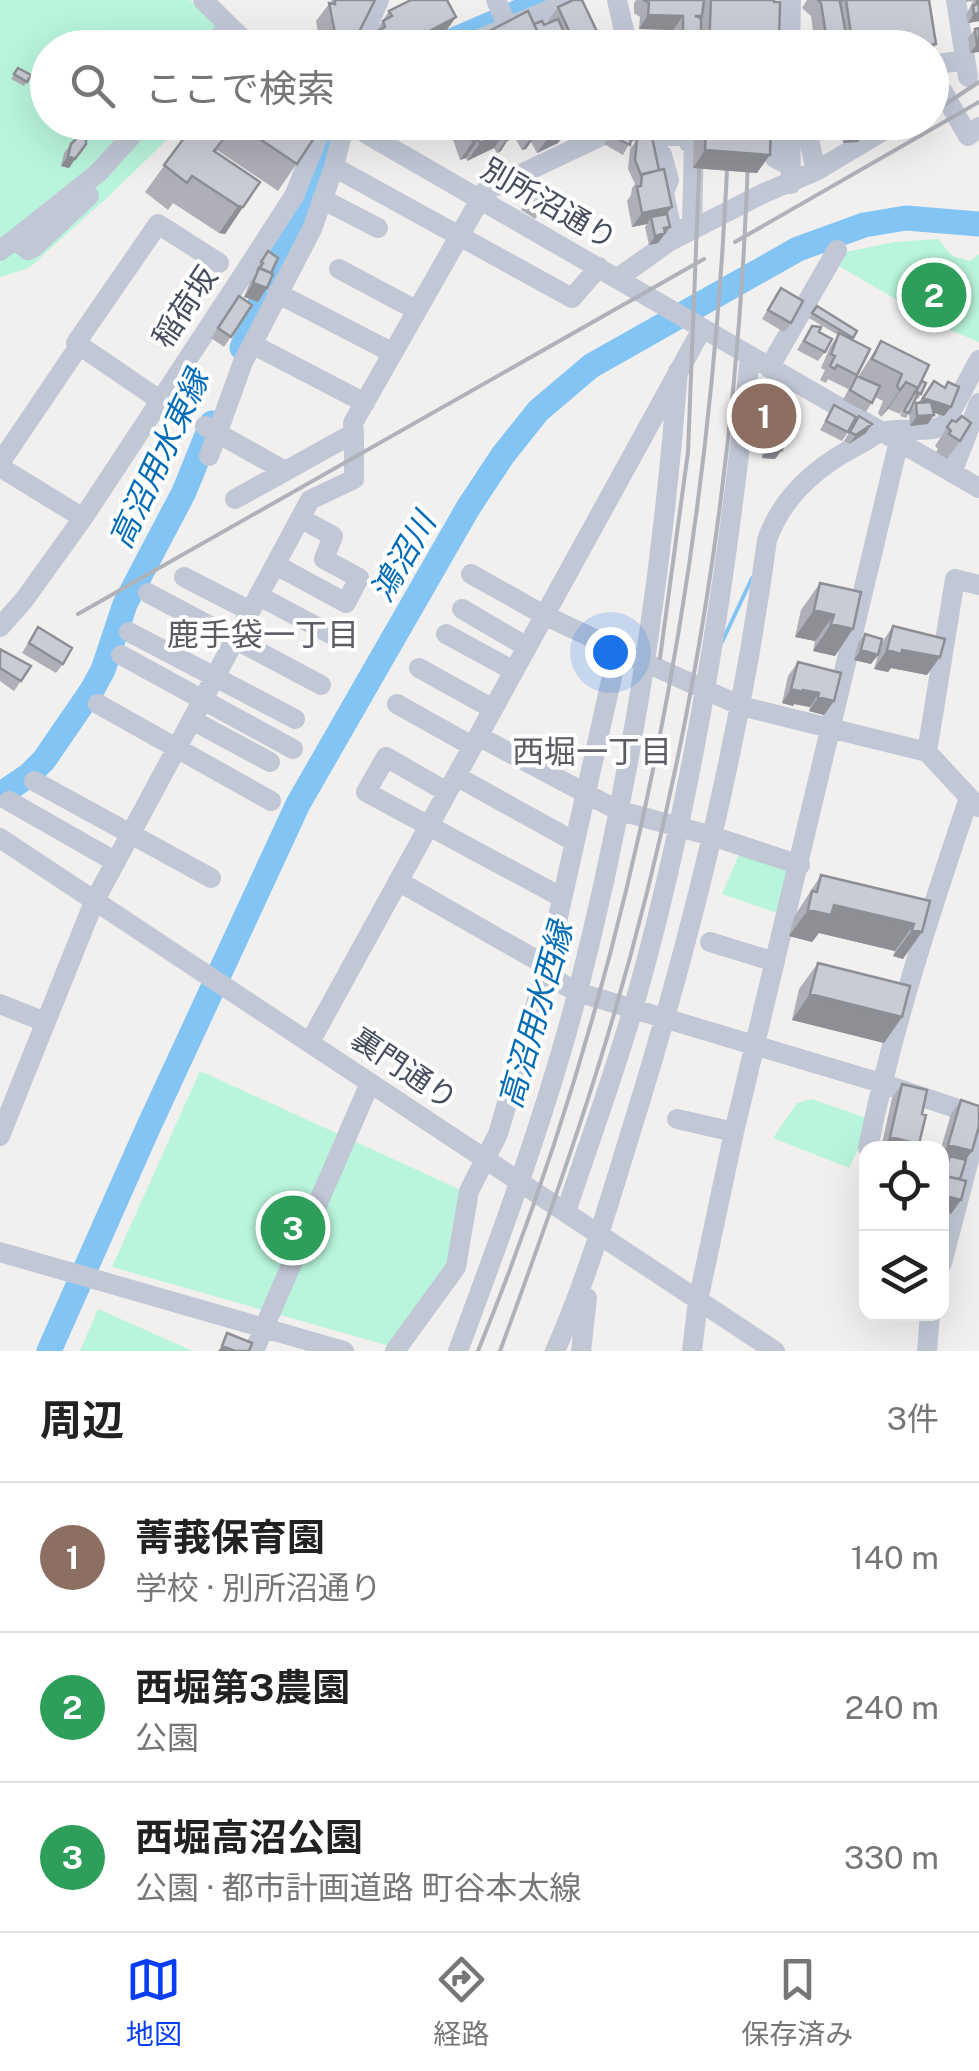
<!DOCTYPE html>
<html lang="ja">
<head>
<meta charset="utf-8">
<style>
	:root { --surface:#fff; --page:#f2f2f2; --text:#222; --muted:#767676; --line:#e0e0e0; --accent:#073ef4 }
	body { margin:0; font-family:"Public Sans","Noto Sans JP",sans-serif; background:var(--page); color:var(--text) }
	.controls { position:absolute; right:30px; bottom:30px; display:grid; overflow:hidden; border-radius:20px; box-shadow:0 10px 40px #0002 }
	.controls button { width:90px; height:90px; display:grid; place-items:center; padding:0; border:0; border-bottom:2px solid var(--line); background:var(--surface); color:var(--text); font:50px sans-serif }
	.you { position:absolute; left:610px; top:652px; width:35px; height:35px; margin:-25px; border:8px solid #fff; border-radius:50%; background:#1a73e8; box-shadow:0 0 0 15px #1a73e833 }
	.badge { display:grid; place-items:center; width:65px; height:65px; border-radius:50%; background:var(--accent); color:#fff; font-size:32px; font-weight:700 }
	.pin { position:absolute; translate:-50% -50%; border:5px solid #fff; box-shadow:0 2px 10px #0006 }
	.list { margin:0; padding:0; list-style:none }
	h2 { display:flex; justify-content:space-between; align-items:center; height:130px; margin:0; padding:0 40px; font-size:42px }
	h2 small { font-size:32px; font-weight:400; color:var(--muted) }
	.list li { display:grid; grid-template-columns:65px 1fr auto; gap:30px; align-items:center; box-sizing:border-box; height:150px; padding:0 40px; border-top:2px solid var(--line) }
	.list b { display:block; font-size:38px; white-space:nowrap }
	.list p { margin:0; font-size:32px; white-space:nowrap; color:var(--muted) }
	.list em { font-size:32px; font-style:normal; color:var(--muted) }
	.icon { flex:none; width:55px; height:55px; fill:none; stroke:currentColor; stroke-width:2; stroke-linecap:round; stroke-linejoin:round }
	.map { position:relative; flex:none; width:979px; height:1351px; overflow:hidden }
	.search { position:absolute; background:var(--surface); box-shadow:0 10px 40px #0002; left:30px; right:30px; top:30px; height:110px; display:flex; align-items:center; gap:25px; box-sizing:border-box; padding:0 35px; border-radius:55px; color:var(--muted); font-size:38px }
	.sheet { height:580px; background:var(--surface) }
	nav { display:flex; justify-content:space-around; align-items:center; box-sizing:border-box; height:140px; border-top:2px solid var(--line); background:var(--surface); font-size:28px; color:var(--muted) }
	nav a { display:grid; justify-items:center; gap:5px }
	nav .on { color:var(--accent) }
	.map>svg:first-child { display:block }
	.green { fill:#b9f4dc }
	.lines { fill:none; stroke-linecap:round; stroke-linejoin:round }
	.stream { stroke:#82c5f5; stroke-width:4 }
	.river { stroke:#82c5f5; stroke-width:25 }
	.minor { stroke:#c1c7d5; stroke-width:20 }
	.rail { stroke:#b0b2ba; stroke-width:4 }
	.wall { fill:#aeafb7 }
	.shaded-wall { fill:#8d8f95 }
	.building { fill:#caccd5; stroke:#8d8f95; stroke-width:2.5 }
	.labels { text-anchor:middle; stroke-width:8; stroke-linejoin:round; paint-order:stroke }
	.street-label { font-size:30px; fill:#454d5e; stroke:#fff }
	.water-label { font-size:32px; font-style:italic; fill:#006bb6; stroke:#fff }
	.neighbourhood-label { font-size:32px; fill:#5b5d65; stroke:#fff }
</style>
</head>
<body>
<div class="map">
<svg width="979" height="1351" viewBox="0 0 979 1351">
	<rect width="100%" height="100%" fill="#f2efef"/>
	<path class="green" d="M0 0H190L237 47 48 48V122L184 123 111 194 29 268 0 277Z
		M938 239 952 256 970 261 979 254V342L943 327 834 263 841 253 895 242Z
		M741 850 800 865 783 915 722 894Z
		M200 1071 461 1190 451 1266 393 1347 112 1267Z
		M812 1099 872 1120 849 1168 773 1138 797 1103Z
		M98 1309 193 1351H80Z"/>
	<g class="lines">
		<path class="stream" d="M722 642 752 578"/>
		<path class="river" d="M435 48 546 0
			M242 348 276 265 300 220 334 122
			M0 795 29 775 44 760 92 690 103 670 125 604 184 492 212 423
			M49 1351 148 1128 298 804 468 508 503 455 538 411 591 366 798 249 864 225 906 218 979 224"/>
		<path class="minor" d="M203 0 252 48
			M496 0 508 27
			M617 0 628 48
			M956 0 968 77
			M210 48 228 26
			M358 48 379 0
			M458 48 573 0
			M790 48 791 0
			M932 65 965 60
			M943 92 968 136 979 127
			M346 122 979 488
			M775 122V158L790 166
			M790 122 791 184
			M805 122 816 171
			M653 136H689V143H694L692 224 677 233 672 230 664 193 669 180 662 155 655 147Z
			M334 167 572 298 599 267
			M322 199 378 228
			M15 240 28 250 34 247 89 196
			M0 251 98 173 144 122
			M339 269 416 310
			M618 278 670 241 764 193 816 171 898 122
			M277 293 393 353
			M252 344 365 403
			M769 368 837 250
			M167 405 76 343 158 224 219 263
			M205 426 285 471
			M209 456 243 362 312 229 334 167 345 122
			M0 463 79 346
			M0 467 83 518
			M952 473 979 403
			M235 499 354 433 353 423 485 191 631 122
			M276 565 346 603 359 578 324 559 333 536 300 518
			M184 577 250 611
			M148 593 321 685
			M259 596 338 638
			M462 609 527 647
			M0 627 24 600 83 518 241 278 294 196 324 122
			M129 632 295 719
			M446 634 514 671
			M618 650 741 706 927 752
			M121 655 293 749
			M419 668 493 709
			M98 704 271 801
			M397 704 472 746
			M192 720 270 762
			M478 736 617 810 712 836 800 865
			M456 776 575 842
			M34 781 211 878
			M447 792 386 757 366 792 561 897
			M9 801 116 862
			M978 807 927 752 955 579 979 585
			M0 838 775 1351
			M398 881 547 966 618 650 544 615 471 574
			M710 942 775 962
			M0 1004 45 1022
			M310 1042 702 329
			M677 1119 734 1132
			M0 1136 94 902 310 500 354 479V433
			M868 1148C892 1029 930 913 969 798
			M566 1212C588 1145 613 1078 633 1009 694 797 727 576 750 357
			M0 1252 344 1351
			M942 1263 978 1125
			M254 1351 370 1083
			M395 1351 456 1267 469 1191 498 1134 547 966 559 982 577 992 881 1083 979 1116
			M458 1351C502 1233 546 1114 578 991 630 788 662 580 678 371
			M555 1351C589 1275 611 1195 636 1115 694 927 741 735 767 540 783 494 820 464 862 443 868 440 876 433 882 432 903 426 924 435 944 425L979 360
			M581 1351 587 1298
			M692 1351 698 1301 734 1132 899 441
			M927 1351 930 1314"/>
		<path class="rail" d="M932 113 979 82
			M735 242 979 102
			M78 614 704 259
			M660 658 688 452 701 122
			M478 1351C637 962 714 541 729 122
			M500 1351C535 1256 569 1161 599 1064 693 761 742 440 749 122"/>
	</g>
	<path class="wall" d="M332 0H375L355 41 350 48H321L316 21Z
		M632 0H774L779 48H673V30L639 29 640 17 634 13V3L636 0Z
		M807 0H929L936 44 932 51V48H814L815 46 811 16 802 8Z
		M966 0H979V21L968 23 966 15 973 1 966 2Z
		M558 7 600 38 593 48H466L472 40 534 24 544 25 549 23 548 21Z
		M389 11 456 17 443 35 420 48H367L371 42 370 40Z
		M979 28V52L970 53 968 38 975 29Z
		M18 68 31 75 24 86 11 79Z
		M109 122H135L126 134Z
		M196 122H292L314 138 278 191 217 150 216 152 260 182 225 234 219 233 173 203 168 210 145 192Z
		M462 122H572L558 143 537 153 531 142 526 149 522 150 515 138 507 141 501 151 497 153 494 148 467 161 466 158 460 160 452 137Z
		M633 122 647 135 645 138 659 170 672 207 667 214 670 227 658 243 649 245 645 227 647 224 632 227 627 201 631 195 632 188 635 184 628 169 630 149 636 141 630 142 623 155 604 144 616 124 631 133V126Z
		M673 122H771L757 173 693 168 694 126 692 130H682L673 124Z
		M840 122H877V124L870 133 864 134 858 142 843 143Z
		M71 144H86L69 168 61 166 64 153Z
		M537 186 551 195 535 219 521 210Z
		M268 251 258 302 244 297 250 282 257 272 255 271Z
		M781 288 791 323 784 332 762 319Z
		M239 296 252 305 224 347 211 338Z
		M817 306 857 331 852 339 857 375 848 389 828 379 826 383 820 380 825 370 821 368 830 347 838 335 809 318Z
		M812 326 819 332 825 352 818 361 797 350Z
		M881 341 922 381 921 394 918 399 916 398 910 412 916 403H918L934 381 944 388 948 382 951 407 944 416 934 413 928 424 910 426 909 413 906 418 900 416 904 408 900 414 888 409 881 417 878 413 883 401 875 397 866 412 843 400 850 386 857 376 858 377Z
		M759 384 771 401 775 459 762 458V453L755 452 756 438 748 437 752 393Z
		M834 405 848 432 842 441 820 430Z
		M859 416 866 433 849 444 844 441Z
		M952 420 956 422 960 441 947 459 936 452 938 449 935 446Z
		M820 583 861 592 835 656 813 651 815 641 795 637 801 610Z
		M893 626 927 675 891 668 888 672 874 669 878 655 871 664 854 660 858 643 865 634 881 644Z
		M38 627 63 664 56 673 22 653Z
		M0 649 31 666 14 691 0 681Z
		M798 662 834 701 824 715 809 711 810 707 794 704 793 706 782 703 788 676Z
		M821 875 930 901 903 959 893 956 895 951 819 933 812 942 789 936 794 917Z
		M818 963 902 1017 884 1043 792 1020 799 989Z
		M902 1084 916 1148H881L892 1098Z
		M961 1100 972 1151 966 1159 951 1214 942 1211V1172L947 1161 942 1159 941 1148 951 1114Z"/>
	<path class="shaded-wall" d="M979 13V21L968 23 974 14Z
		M648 15 683 16 673 30 639 29Z
		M456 17 443 35 420 48H397Z
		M846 34 837 48 818 45 826 35Z
		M600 38 593 48H579Z
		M337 43 353 44 350 48H334Z
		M979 43V52L970 53 977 44Z
		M522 122H526L515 138 507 141 501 151 497 153 509 135 511 127Z
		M686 122H697L692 130H682Z
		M873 124H877L870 133 864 134 858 142 843 143 850 134 864 132Z
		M571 125 558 143 537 153 550 135Z
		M507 130 494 148 467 161 480 143Z
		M539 130 526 149 522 150 535 132Z
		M478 140 466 158 460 160 473 141Z
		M705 150 770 155 757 173 693 168Z
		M68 156 75 159 69 168 61 166Z
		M238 206 243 207 225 234 219 233Z
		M672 207 662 220 651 217 647 224 632 227 642 213Z
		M670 227 658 243 649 245 655 236 664 228Z
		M253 283 267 288 258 302 244 297Z
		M906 382 888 409 881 417 900 390Z
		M766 393 776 394 770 403 759 402Z
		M923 398 951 407 944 416 916 407Z
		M934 415 928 424 910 426 917 416Z
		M872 424 866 433 849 444 856 435Z
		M754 428 763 429 756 438 748 437Z
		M761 443 769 444 762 453 755 452Z
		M768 448 782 450 775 459 762 458Z
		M814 610 834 615 815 641 795 637Z
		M831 624 853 629 835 656 813 651Z
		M861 650 878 655 871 664 854 660Z
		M887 650H902L940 657 927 675 891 668 888 672 874 669Z
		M791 689 803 690 819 693 810 707 794 704 793 706 782 703Z
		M818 697 834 701 824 715 809 711Z
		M834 905 914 924 895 951 819 933 812 942 789 936 808 910Z
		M912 930 922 932 903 959 893 956Z
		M810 994 902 1017 884 1043 792 1020Z
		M890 1137 919 1144 916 1148H882Z
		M948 1145 972 1151 962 1165 950 1156 947 1161 942 1159V1154Z
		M942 1195 961 1200 951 1214 942 1211Z
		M222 1346 235 1351H218Z"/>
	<path class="building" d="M335 0H375L353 44 337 43 329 3 335 4Z
		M411 0H447L456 17 397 48H383L379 41 384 39 380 30 385 27 383 21 392 16 389 11Z
		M573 0H582L600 38 579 48H577L558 7Z
		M644 0H704L702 16H695L701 18V48H683V16L648 15 649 3Z
		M711 0H774V2H780L779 48H709Z
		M818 0H843L840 2 846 34 826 35 821 3Z
		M846 0H929L936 44 914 48H853Z
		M977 0H979V13L974 14 973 6 977 4Z
		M528 11 543 44 538 48H475L472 40Z
		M558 19 571 48H542L541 46 543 44 534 24 542 21 544 25Z
		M979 28V43L977 44 975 29Z
		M844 40 845 48H819L818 41Z
		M18 68 31 75 27 82 14 74Z
		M196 122H292L314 138 297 164 236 123 214 151 260 182 243 207 238 206 192 176 187 183 164 165Z
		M466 122H522L511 127 514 132 509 135 507 130 480 143 478 140 473 141Z
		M530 122H535L539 130 535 132Z
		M543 122H572L571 125 550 135Z
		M634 122H644L647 135 634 137Z
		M706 122H771L770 155 705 150Z
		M848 122H864L865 132 850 134Z
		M865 122H877V124H873L874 128 866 129Z
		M616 124 632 133 630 145 610 135Z
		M80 135 86 137V144L75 159 68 156 71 144Z
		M652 137 659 170 641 175 635 160 637 139Z
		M664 169 672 207 642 213 637 187 641 186 642 174Z
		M537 186 551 195 541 209 528 201Z
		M667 214 670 227 664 228 665 233 655 236 651 217Z
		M268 251 278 258 271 273 260 268 263 263 261 262Z
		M259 268 273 274 267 288 253 283Z
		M781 288 803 301 791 323 768 310Z
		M239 296 252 305 231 337 218 328Z
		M817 306 857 331 853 338 812 313Z
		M812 326 821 327 819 332 832 339 825 352 804 341Z
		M839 333 870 349 857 375 837 365 835 369 830 366 835 356 831 354Z
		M881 341 929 365 918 388 906 382 900 390 897 386 902 374 872 359Z
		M857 376 880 386 872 403 850 390Z
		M922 381 926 383 921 394 916 391Z
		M934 381 945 388 948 382 959 387 951 407 923 398Z
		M759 384 777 386 776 394 766 393 765 401H787L782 450 768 448 769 444 761 443 763 429 754 428Z
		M915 392 918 393 909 413 904 411Z
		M931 402 934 415 917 416 916 403Z
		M834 405 856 417 848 432 826 421Z
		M859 416 872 424 856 435 850 432Z
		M962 416 971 423 960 441 949 434 951 431 947 427 952 420 956 422Z
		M820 583 861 592 853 629 831 624 834 615 814 610Z
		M893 626 945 639 940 657 902 650 901 654 887 650Z
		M38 627 72 648 63 664 29 643Z
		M865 634 882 639 878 655 861 650Z
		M0 649 31 666 21 681 0 668Z
		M798 662 841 673 834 701 818 697 819 693 803 690V692L791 689Z
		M821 875 930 901 922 932 912 930 914 924 834 905 831 915 808 910 812 891 817 892Z
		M818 963 910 986 902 1017 810 994Z
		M902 1084 927 1090 922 1114 926 1115 919 1144 890 1137Z
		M961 1100 979 1106V1126L972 1151 948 1145Z
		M950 1156 966 1160 960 1179 944 1176Z
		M942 1175 966 1181 961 1200 942 1195Z
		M227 1333 252 1343 249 1351H235L222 1346Z"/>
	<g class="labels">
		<g class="street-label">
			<text transform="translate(549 204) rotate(30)" y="10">別所沼通り</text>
			<text transform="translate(185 307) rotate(-56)" y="10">稲荷坂</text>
			<text transform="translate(404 1069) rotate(34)" y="10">裏門通り</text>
		</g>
		<g class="water-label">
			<text transform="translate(159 459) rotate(-65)" y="11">高沼用水東縁</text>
			<text transform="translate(403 557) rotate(-60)" y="11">鴻沼川</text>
			<text transform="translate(536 1015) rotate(-74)" y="11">高沼用水西縁</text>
		</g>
		<g class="neighbourhood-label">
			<text x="263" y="646">鹿手袋一丁目</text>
			<text x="592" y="763">西堀一丁目</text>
		</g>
	</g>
</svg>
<div class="controls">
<button><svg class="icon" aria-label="locate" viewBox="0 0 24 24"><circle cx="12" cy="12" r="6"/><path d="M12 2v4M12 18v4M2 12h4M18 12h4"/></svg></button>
<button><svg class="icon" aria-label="layers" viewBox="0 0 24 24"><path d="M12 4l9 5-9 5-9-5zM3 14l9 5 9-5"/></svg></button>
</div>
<div class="you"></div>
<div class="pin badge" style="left:764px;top:416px;background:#8d6e63">1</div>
<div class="pin badge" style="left:934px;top:295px;background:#2e9e5b">2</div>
<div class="pin badge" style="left:293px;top:1228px;background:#2e9e5b">3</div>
<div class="search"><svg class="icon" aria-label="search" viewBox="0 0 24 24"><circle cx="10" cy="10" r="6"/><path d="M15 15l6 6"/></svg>ここで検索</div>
</div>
<section class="sheet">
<h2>周辺<small>3件</small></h2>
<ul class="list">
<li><span class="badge" style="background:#8d6e63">1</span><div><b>菁莪保育園</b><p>学校 · 別所沼通り</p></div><em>140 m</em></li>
<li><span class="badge" style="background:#2e9e5b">2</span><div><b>西堀第3農園</b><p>公園</p></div><em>240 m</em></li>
<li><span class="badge" style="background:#2e9e5b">3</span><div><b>西堀高沼公園</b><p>公園 · 都市計画道路 町谷本太線</p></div><em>330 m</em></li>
</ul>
</section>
<nav>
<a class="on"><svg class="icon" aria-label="map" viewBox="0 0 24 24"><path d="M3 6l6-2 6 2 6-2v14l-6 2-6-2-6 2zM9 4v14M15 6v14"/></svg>地図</a>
<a><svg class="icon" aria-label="directions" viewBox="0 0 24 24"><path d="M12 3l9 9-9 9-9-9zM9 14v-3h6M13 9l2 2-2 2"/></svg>経路</a>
<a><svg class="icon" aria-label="saved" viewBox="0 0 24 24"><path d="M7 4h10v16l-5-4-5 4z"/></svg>保存済み</a>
</nav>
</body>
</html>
